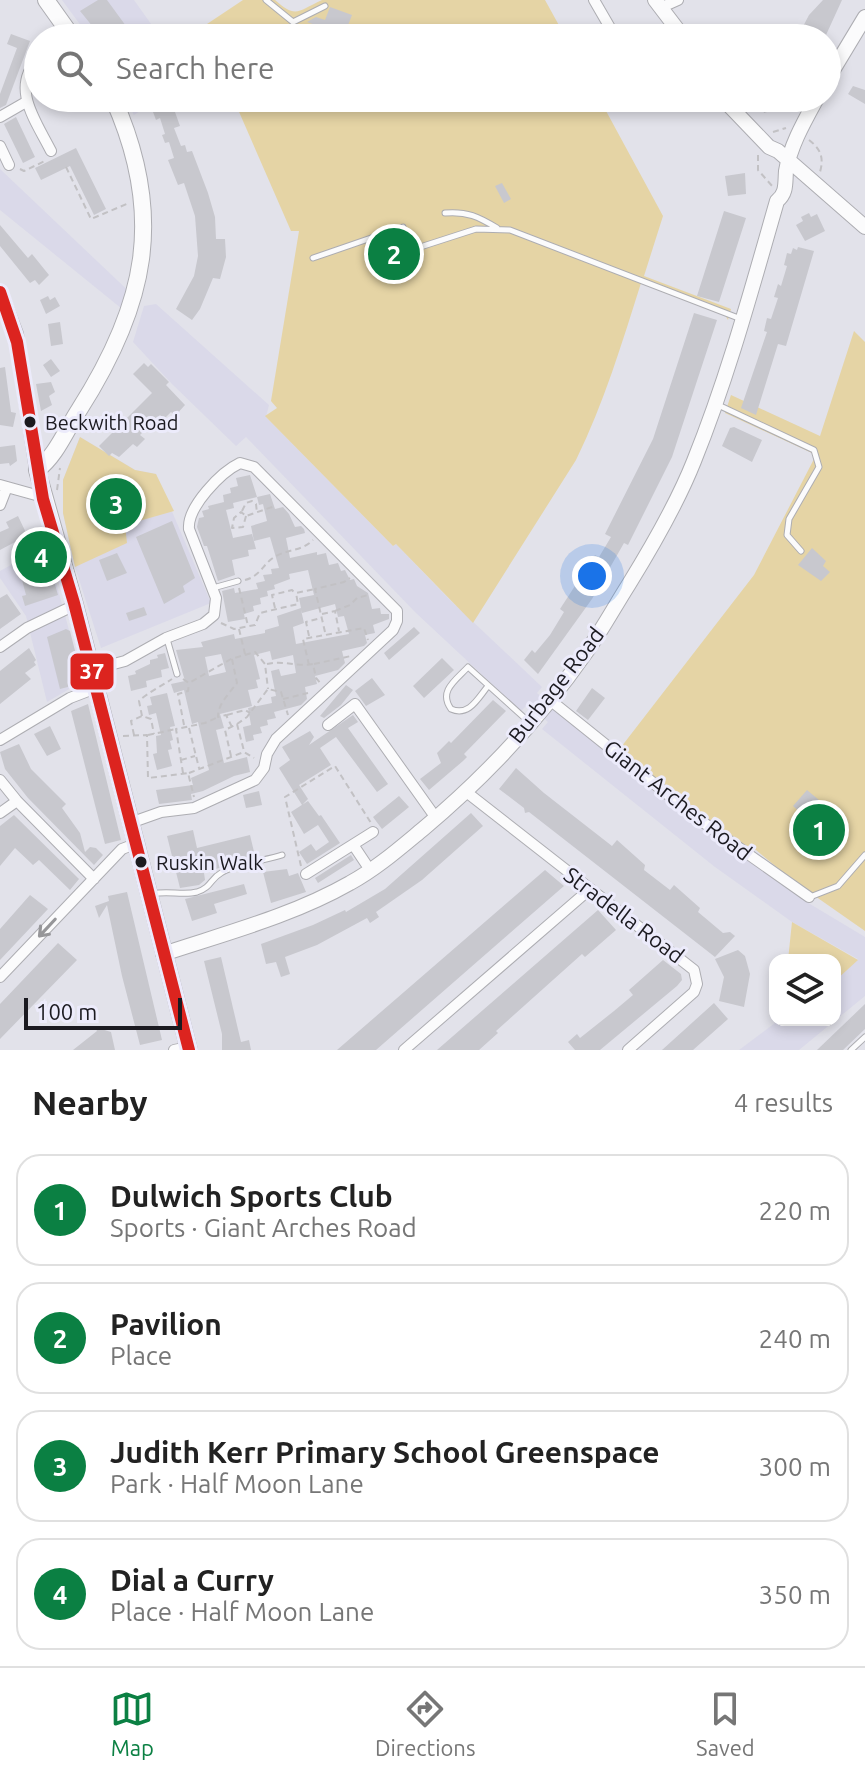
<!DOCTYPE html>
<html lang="en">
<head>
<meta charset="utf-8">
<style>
	:root { --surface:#fff; --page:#f2f2f2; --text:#222; --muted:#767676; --line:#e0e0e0; --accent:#0b8043 }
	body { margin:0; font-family:Ubuntu,sans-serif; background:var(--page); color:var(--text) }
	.controls { position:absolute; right:24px; bottom:24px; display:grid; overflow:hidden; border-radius:16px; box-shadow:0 4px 12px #0003 }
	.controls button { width:72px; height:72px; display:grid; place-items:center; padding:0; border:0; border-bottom:2px solid var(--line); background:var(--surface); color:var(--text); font:40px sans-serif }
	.scale { position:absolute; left:24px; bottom:20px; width:158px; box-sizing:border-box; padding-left:8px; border:4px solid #1b1a20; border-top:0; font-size:22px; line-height:28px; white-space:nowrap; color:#1b1a20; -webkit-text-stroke:6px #ecebfb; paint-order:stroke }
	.you { position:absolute; left:592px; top:576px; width:28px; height:28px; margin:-20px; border:6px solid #fff; border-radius:50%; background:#1a73e8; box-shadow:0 0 0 12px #1a73e833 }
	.badge { display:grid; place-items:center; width:52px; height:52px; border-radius:50%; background:var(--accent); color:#fff; font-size:26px; font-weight:700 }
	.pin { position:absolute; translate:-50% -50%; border:4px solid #fff; box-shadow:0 2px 8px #0006 }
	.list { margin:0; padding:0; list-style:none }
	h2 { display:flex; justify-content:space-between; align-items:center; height:104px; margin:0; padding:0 32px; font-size:34px }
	h2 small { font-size:26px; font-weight:400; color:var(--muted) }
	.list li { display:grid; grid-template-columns:52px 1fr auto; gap:24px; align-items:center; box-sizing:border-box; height:112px; margin:0 16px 16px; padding:0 16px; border:2px solid var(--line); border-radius:24px }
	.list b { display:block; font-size:30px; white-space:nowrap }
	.list p { margin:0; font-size:26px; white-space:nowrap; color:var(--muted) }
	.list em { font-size:26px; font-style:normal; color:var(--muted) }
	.icon { flex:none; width:44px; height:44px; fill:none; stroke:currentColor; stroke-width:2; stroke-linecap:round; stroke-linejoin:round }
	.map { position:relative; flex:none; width:865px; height:1050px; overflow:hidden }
	.search { position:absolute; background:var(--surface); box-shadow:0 4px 12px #0003; left:24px; right:24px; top:24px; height:88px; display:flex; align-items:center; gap:20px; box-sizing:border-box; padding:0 28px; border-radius:44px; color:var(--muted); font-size:30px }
	.sheet { height:616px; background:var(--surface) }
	nav { display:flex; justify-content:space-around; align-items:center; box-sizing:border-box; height:112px; border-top:2px solid var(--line); background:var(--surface); font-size:22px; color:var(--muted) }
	nav a { display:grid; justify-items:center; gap:4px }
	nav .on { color:var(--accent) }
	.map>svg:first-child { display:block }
	.built { fill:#dad9e9 }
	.green { fill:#e5d4a5 }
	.building { fill:#c8c8ce; fill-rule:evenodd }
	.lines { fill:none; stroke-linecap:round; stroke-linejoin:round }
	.lane-casing { stroke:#adadb2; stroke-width:7 }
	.street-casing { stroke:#adadb2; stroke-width:12 }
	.secondary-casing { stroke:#adadb2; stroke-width:16 }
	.primary-casing { stroke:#adadb2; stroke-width:18 }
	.path { stroke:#c2c1c4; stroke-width:2; stroke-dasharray:6 4; stroke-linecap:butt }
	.lane { stroke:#fbfbfc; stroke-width:5 }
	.street { stroke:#fbfbfc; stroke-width:10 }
	.secondary { stroke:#fbfbfc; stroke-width:14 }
	.primary { stroke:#fbfbfc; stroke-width:16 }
	.bus-1-casing { stroke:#ecebfb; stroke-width:18 }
	.bus-1 { stroke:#dc241f; stroke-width:12 }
	.oneway { stroke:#969699 }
	.bus-dot { fill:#1b1a20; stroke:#ecebfb; stroke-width:3 }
	.labels { text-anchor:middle; stroke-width:6; stroke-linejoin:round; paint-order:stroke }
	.bus-label { font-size:20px; fill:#1b1a20; stroke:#ecebfb; text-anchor:start }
	.street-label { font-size:22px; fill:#1b1a20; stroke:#ecebfb }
	.line-badge { stroke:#ecebfb; stroke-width:3 }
	.badge-label { font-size:22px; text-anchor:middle; font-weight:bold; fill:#fff }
</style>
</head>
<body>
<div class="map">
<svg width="865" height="1050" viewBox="0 0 865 1050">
	<rect width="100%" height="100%" fill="#e2e2ea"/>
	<path class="built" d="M62 0H134L161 38H90Z
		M125 98H160L134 115Z
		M0 169 137 299 132 317 0 210Z
		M156 304 269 405 266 417 393 546 396 544 450 600 542 687 537 693 635 776 810 904 865 937V996L799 1050H739L779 1020H835V977L858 959 792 922 715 867 542 729 548 722 528 704 521 711 416 613 246 437 236 446 172 384 133 342 144 306Z
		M80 437 135 470 156 474 211 603 101 648 75 567 63 513V480Z
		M46 546 83 681 47 702 26 616 0 578V571Z"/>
	<path class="green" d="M243 0H275C296 19 298 11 322 0H545L566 38H186Z
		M233 98H599L663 216 644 276 731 309 728 320 725 315 641 283C622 343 604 403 576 460L473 623 396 544 393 546 265 416 277 408 271 401 299 231H291Z
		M854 331 865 342V931L792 880 756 850 749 851 618 751 754 575 814 459 812 453 725 413 731 395 820 436Z
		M80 437 135 470 156 474 174 511 125 525 127 543 75 567 63 513V480Z
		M792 922 858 960 835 981V960H788Z"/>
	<path class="building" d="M98 0H107L126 26 111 38H102L80 11Z
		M823 0H842L826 35 824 34 822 38H797L809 15Z
		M330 7 352 15 343 38H319L323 28 307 22 316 17 325 20Z
		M262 24 271 38H243Z
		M11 34 30 41 6 105 0 108V94L17 48 7 44Z
		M853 86 865 90V104L848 94Z
		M170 98 180 126 174 128 181 146 185 145 187 152 192 151 208 193 215 217 216 239H225L226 257 220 279 213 278 200 309 192 320 176 309 194 276 198 256 195 216 184 183 178 185 168 160 174 158 169 142 165 143 162 135 165 134 160 118 156 120 150 104Z
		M759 98H782L785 106 764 113Z
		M16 117 35 157 23 163 4 124Z
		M76 148 106 209 94 215 70 166 41 180 35 168Z
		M745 173 746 194 728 196 725 176Z
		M502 183 511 199 504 203 495 186Z
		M724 211 746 218 719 302 697 296Z
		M809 213 811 217 817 214 825 231 805 241 796 225 803 221 801 217Z
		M0 225 28 258 32 254 49 275 39 285 35 280 30 283 0 246Z
		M401 238 411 261 386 270 378 246Z
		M798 247 814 251 786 346 778 344 756 415 741 408 767 332 764 331 767 318 771 319 778 298 774 297 778 284 781 286 787 266 784 265 787 253 791 254 793 248 797 250Z
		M48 296 50 300 55 297 60 306 46 314 40 300Z
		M694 313 717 320 672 457 628 545 624 543 592 599 538 674 524 660 532 650 535 653 550 635 564 612 560 609 595 555 599 557 611 537 605 534 653 439Z
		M60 322 63 344 51 346 48 324Z
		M51 359 60 371 51 377 43 365Z
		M144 363 148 367 151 364 169 382 166 385 185 405 175 416 171 412 164 419 160 415 140 435 145 439 137 447 133 444 119 457 112 453 109 456 99 446 152 393 133 374Z
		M5 367 11 412 16 413 13 427 0 425V368Z
		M51 382 55 392 49 396 52 405 41 411 36 384Z
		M734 427 762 440 752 462 722 446 730 428Z
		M15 445 17 461 10 466 9 463 0 464V447Z
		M250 475 257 497 270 494 275 509 283 507 289 514 295 527 301 526 304 529 305 533 286 538 290 558 317 552V555L326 553 329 565 338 563 341 571 345 570 350 580 354 579 357 586 368 593 372 609 380 608 381 614H389V619L373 625 375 633 365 635 367 643 364 646 342 651 345 663 338 670 315 676 317 684 305 687 307 699 301 705 274 712 276 718 267 720 268 725 260 727 262 733 253 735 254 740 246 742 243 727 251 725 248 708 272 703 271 697 276 696 271 671 279 669 281 676 296 673 293 655 272 660 270 651 254 655 260 679 256 680 258 688 248 690 252 706 220 714 224 728 216 730 224 763 247 757 250 772 234 776 203 791 191 794 192 800 159 804 156 790 193 785 191 778 209 770 198 722 192 724 184 690 174 693 171 684 185 681 176 650 203 647 201 642 234 634 235 639 265 633V630L279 626 277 616 301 608 299 598 314 595 308 570 289 574 290 579 274 585 275 589 267 591 268 596 260 598 261 604 253 606 254 611 244 614 245 619 228 622 222 591 234 588 235 593 258 589 256 583 265 581 263 575 272 574 271 569 279 568 270 537 254 541 251 526 267 521 263 504 259 505 257 497 233 503 234 508 226 510 233 538 252 534 256 549 248 550 249 556 232 560 235 575 218 581 207 546H204L197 527 198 522 199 518 204 517 202 511 209 509 208 506 224 502 223 495 231 493 230 488 238 486 236 478ZM335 604 338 617 344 616 349 634 296 644 293 627 304 623 301 610 302 613ZM221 654 226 672 209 676 205 657Z
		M18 516 37 556 46 553 58 595 25 606 22 596 26 595 20 572 26 571 21 554 15 542 0 550V532L9 528 6 522Z
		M172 521 195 578 183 586 185 592 164 604 136 537Z
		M812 548 826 561 823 566 830 572 821 581 798 565Z
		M117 553 127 573 107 581 99 560Z
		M7 594 21 614 0 629V598Z
		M144 607 147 615 129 621 126 613Z
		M414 627 420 633 389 660 384 653Z
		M66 629 70 631 83 683 60 689 47 637Z
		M29 648 36 660 34 662 36 665 25 673 31 679 0 704V671Z
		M165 653 169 668 161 670 162 677 146 681 147 687 131 691 128 676 136 674 135 671 150 664V660L158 658 157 655Z
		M442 658 454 670 424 698 413 686Z
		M372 678 385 695 366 706 355 691Z
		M346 685 353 690 341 705 324 718 320 716Z
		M592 688 605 698 588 720 576 711Z
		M167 693 175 726 170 727 173 740 170 741 172 749 168 750 172 766 157 770 153 754 157 753 156 736 161 735 156 713 149 715 147 706 152 705 150 697Z
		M493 700 506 711 464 754 467 757 463 761 429 790 420 779 441 763 437 753 449 741 451 743Z
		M88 704 121 840 105 844 71 711Z
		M353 715 358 722 348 728 388 784 377 792 336 737 320 748 331 765 299 785 308 799 302 805 279 768 290 760 282 747 310 731 314 737 309 745Z
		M50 726 61 749 47 756 34 734Z
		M19 744 31 769 66 804 62 808 80 833 85 852 90 847 96 848 103 855 94 865 28 798 5 769 0 752Z
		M516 768 544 793 612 846 617 840 645 865 644 870 670 890 674 885 700 908 698 912 704 917 723 933 730 932 735 936 715 957 529 812 525 813 524 808 499 789Z
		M807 790 825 805 811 822 793 806Z
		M259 791 262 805 246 808 243 795Z
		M399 796 409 807 382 829 373 817Z
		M308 801 319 816 321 815 340 843 307 864 299 852 311 844 316 851 329 842 318 825 304 834 291 812Z
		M471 813 483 826 422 880 376 912 379 917 370 923 367 918 317 945 285 957 290 974 281 977 276 962 266 964 261 944 313 925 345 910 346 912 385 889Z
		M14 815 79 879 70 890 39 860 33 865 15 848 0 866V826Z
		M193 830 197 848 250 835 255 856 204 873 205 880 199 885 180 888 167 836Z
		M351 855 354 860 318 883 315 878Z
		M287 869 289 876 298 873 306 892 271 903 263 872Z
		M545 870 564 886 376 1050H337Z
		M244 884 247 894 214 904 217 913 192 921 185 899Z
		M127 892 162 1040 140 1045 122 976 107 905 99 918 95 906 109 901 108 896Z
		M30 895 48 909 0 960V929Z
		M598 910 616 930 585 957 582 954 496 1031 498 1033 479 1050H437Z
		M58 943 77 960 0 1039V1004Z
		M738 950 745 956 750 974 744 1007 719 1001 724 977 715 959Z
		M221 957 241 1042 249 1040 251 1050H222V1034L204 961Z
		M663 960 681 974 682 980 677 986 600 1050H575L568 1042 577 1034 580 1038 614 1011 633 995 629 990Z
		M714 1003 728 1019 693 1050H662Z
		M865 1004V1029L843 1050H817Z
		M95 1027 111 1032 115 1050H73L97 1031Z"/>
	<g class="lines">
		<defs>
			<path id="lane" d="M266 0 293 22 325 6
				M445 213C467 211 479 217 497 228
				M313 258 403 227 411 250 476 229 510 230 741 319
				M716 404 814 450 819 467 789 519 787 535 801 551
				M213 588 238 581
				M167 639 177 674
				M488 686C478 698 469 717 451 709 438 691 456 680 468 667L529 722
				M153 894C168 890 182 896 197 892 212 887 210 879 221 873 232 865 267 860 282 855
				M810 897 838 886 865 855
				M851 1050 865 1037"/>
			<path id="street" d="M594 0 616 38
				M660 8 678 0
				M38 59C10 88 36 121 51 151
				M656 98H684
				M0 117 26 102
				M0 146 9 165
				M0 485 43 497
				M0 505 7 487
				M0 647 27 628 75 605
				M91 670 125 661 166 638 203 624 214 615 216 598 189 529C187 507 221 472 240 463L254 467 397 611V621L393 630 276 739 267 754 264 768 255 780 194 808 161 812 130 823
				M550 700 697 818 809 897
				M328 725 355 704 436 818
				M0 740 70 698 96 688
				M0 780 17 801 94 879
				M465 791 694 970 697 984 694 992 628 1050
				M0 813 17 801
				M354 846 370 870
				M306 874 373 832
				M0 977 122 849 135 844
				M174 1050 188 1047
				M404 1050 590 889"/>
			<path id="secondary" d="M655 0 684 38
				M827 80 865 17
				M722 98 769 147 778 151 865 227
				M0 292 16 334 37 470
				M163 954C226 933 292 916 350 883 376 869 400 848 423 829 484 778 541 717 587 651 602 630 615 606 629 584 653 545 677 504 694 461 728 377 752 288 777 201 787 193 785 183 786 171 790 146 805 120 817 98"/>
			<path id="primary" d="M46 0 73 38
				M113 98C166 216 146 305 79 410 66 430 56 456 37 470L75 605 189 1050"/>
		</defs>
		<use href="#lane" class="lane-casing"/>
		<use href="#street" class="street-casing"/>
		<use href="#secondary" class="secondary-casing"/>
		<use href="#primary" class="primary-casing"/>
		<path class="path" d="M773 132 786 128
			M809 140C821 149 824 158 820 172
			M758 155V170L773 187
			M66 167 91 219 129 203
			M20 169 24 171 47 160
			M57 490 60 468
			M242 511 246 503 252 501 256 504 257 513
			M246 516 243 527 232 528 234 518 241 512 246 516 275 506
			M245 580C261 576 263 563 276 556 289 549 302 551 313 540
			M239 588 248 626
			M275 608 272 595 292 590 294 592
			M335 611 350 605 357 598 368 595
			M322 614 335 611 339 631
			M221 623 234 629 255 625 260 613 298 604 296 593 315 589
			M239 629 245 654
			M325 632 315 589 344 582 350 578
			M309 636 306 622 321 618
			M267 664C283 660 296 667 313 664L316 678 321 684
			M314 664 351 656
			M309 665 303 639 364 628 368 640
			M183 679 189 683 231 659 255 652 265 664 268 689
			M283 699 308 693
			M227 715 245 710 250 713
			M142 716 139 701C146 694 161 686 172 679
			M237 724 247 717 268 689 281 692 288 715
			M184 725 178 694 188 691 189 684
			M232 727 226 715 218 717C218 703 230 693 237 683L232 659
			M189 728 199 768
			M134 735 131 721 142 716 151 719 154 734
			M148 735 176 729
			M123 736 147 735 148 778 188 773 194 797
			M231 756 225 730 237 724 244 751
			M181 760 195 756
			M183 773 176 729 205 723 218 717
			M189 773 244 752 254 758
			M301 866 285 797 335 766 371 823"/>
		<use href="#lane" class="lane"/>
		<use href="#street" class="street"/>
		<use href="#secondary" class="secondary"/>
		<use href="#primary" class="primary"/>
		<defs>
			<path id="bus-1" d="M0 292 17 342 43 499 74 603 189 1050"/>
		</defs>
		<use href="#bus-1" class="bus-1-casing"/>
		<use href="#bus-1" class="bus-1"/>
	</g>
	<defs><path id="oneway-shaft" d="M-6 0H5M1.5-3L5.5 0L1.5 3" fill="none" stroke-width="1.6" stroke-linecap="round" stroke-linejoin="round" transform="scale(2)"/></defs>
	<use class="oneway" href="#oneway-shaft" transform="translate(47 928) rotate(133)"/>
	<g class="bus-dot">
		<circle cx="30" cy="422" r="7"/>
		<circle cx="141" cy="862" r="7"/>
	</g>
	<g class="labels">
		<g class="bus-label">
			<text x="45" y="430">Beckwith Road</text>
			<text x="156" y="870">Ruskin Walk</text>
		</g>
		<g class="street-label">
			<text transform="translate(556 685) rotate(-52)" y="8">Burbage Road</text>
			<text transform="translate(678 800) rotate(38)" y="8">Giant Arches Road</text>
			<text transform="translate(624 915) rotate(37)" y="8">Stradella Road</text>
		</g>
	</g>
	<rect class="line-badge" x="69" y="652" width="46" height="39" rx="8" fill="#dc241f"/>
	<g class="badge-label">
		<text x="92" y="679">37</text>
	</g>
</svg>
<div class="controls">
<button><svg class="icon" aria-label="layers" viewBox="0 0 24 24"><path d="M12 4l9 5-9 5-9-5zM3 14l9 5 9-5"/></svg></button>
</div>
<div class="scale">100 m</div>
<div class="you"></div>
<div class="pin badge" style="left:819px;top:830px">1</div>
<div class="pin badge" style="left:394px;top:254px">2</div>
<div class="pin badge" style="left:116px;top:504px">3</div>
<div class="pin badge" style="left:41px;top:557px">4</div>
<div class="search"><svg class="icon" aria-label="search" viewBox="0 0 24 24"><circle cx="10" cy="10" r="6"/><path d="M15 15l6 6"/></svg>Search here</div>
</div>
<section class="sheet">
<h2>Nearby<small>4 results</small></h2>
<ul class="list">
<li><span class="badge">1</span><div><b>Dulwich Sports Club</b><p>Sports · Giant Arches Road</p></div><em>220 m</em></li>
<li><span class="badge">2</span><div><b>Pavilion</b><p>Place</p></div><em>240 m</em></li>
<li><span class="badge">3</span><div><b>Judith Kerr Primary School Greenspace</b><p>Park · Half Moon Lane</p></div><em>300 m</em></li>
<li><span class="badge">4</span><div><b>Dial a Curry</b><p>Place · Half Moon Lane</p></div><em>350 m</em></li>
</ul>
</section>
<nav>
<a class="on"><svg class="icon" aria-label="map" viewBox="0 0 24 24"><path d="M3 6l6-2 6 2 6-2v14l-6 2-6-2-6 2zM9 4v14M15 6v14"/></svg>Map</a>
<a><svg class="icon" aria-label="directions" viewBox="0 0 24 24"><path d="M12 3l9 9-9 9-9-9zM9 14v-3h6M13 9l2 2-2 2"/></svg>Directions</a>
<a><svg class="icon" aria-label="saved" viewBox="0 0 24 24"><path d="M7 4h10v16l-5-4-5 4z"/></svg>Saved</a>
</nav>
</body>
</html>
